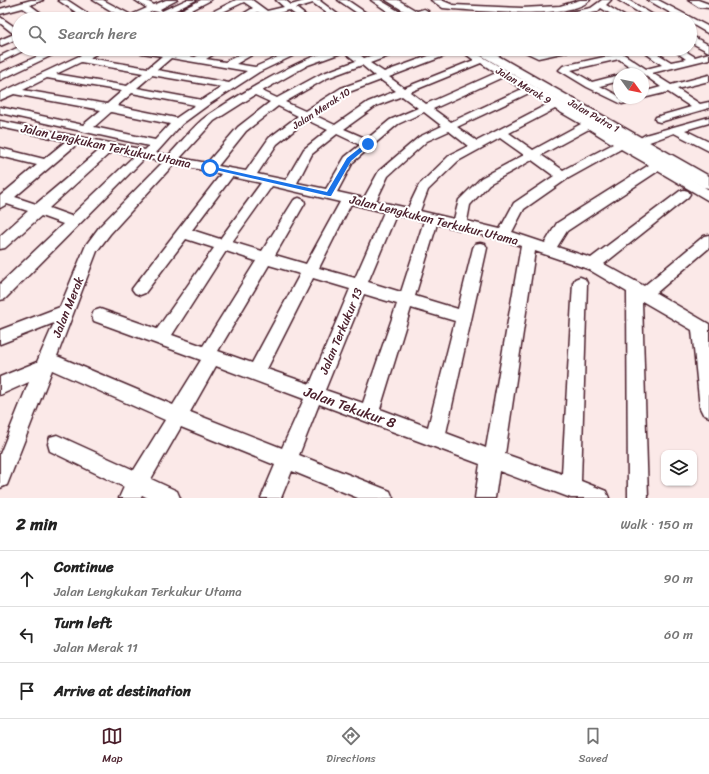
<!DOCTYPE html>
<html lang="en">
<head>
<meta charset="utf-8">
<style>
	:root { --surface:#fff; --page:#f6f6f6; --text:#222; --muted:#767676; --line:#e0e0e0; --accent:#4a1f2b }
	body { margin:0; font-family:Sriracha,sans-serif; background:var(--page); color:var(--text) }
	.controls { position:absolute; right:12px; bottom:12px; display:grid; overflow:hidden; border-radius:8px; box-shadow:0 1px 3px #0004 }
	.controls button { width:36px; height:36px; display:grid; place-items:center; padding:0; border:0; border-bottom:1px solid var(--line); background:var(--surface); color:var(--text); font:20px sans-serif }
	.compass { position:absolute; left:613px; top:68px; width:36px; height:36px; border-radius:50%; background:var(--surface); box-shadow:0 1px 3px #0004; rotate:123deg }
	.stop { position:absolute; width:12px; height:12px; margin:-9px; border:3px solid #1a73e8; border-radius:50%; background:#fff }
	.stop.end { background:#1a73e8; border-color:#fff; box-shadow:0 1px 4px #0008 }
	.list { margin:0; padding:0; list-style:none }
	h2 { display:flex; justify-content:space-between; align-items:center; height:52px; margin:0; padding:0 16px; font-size:17px }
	h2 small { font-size:13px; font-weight:400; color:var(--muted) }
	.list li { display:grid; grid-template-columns:26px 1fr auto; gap:12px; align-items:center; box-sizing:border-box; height:56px; padding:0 16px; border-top:1px solid var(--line) }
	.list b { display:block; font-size:15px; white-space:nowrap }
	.list p { margin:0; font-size:13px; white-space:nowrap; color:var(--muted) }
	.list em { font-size:13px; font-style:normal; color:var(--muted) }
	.icon { flex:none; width:22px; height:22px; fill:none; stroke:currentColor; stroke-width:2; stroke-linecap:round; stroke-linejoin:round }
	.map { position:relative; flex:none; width:709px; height:498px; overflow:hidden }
	.search { position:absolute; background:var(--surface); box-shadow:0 1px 3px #0004; left:12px; right:12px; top:12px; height:44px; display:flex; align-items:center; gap:10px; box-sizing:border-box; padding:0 14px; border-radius:22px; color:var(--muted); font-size:15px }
	.sheet { height:220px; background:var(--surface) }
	nav { display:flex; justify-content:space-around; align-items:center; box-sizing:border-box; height:56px; border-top:1px solid var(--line); background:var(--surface); font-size:11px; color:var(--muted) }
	nav a { display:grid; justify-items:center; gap:2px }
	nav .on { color:var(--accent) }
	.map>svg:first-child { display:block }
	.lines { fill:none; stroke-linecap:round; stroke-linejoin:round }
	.minor-casing { stroke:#4a1f2b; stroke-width:3 }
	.major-casing { stroke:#4a1f2b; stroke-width:3 }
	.minor { fill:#fff; fill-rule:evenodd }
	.major { fill:#fff; fill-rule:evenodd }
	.route { fill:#1a73e8 }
	.labels { text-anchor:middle; stroke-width:4; stroke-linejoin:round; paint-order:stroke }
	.far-street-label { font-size:10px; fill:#4a1f2b; stroke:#fff }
	.street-label { font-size:12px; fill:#4a1f2b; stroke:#fff }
	.near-street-label { font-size:14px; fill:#4a1f2b; stroke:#fff }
</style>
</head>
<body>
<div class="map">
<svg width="709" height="498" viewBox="0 0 709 498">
	<rect width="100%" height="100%" fill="#fbe9e8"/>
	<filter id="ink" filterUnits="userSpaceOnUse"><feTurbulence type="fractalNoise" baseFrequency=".025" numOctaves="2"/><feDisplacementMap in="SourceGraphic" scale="8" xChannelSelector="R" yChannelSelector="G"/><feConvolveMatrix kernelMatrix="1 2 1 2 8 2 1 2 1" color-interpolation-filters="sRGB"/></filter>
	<g filter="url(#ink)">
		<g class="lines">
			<defs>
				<path id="minor" d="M0 0H5L1 2Z
					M31 0H43L30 5 49 19H40L23 8 0 14V9Z
					M58 0H67L96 19H86Z
					M93 0H103L131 15 147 8 135 0H145L154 5 166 0H177L160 9 162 11 186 0H196L168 14 153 11 136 19H125Z
					M201 0H211L188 12H182L181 10Z
					M236 0H252L267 11 284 7 276 0H285L291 5 308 0H321L320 1 344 19H335L313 3 296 8 310 19H301L289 10 272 15 276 19H267L258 12 245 19H235L253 8 244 2 208 19H198Z
					M338 0H347L375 19H366Z
					M371 0H380L405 15 424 9 428 11 407 19H399Z
					M431 0H441L453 5 522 8 560 6 580 0H590C570 20 482 11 453 9L443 8Z
					M602 0H611L606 5 629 19H619L601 8 597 12 569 17 565 15 566 13 591 8Z
					M618 0H628L660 19H650Z
					M648 0H658L709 27V34L690 23V19H681Z
					M688 0H698L709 4V8L699 7Z
					M0 17 19 30V38L0 46V40L14 34 0 23Z
					M690 35 709 45V52L690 42Z
					M19 47V49H27L0 62V56Z
					M54 49H65L0 80V73Z
					M94 49H105L89 58 148 68 162 56 135 52 131 49H151L168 52 173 49H184L178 54 195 57 211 49H222L206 59 225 62 251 49H262L236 64 255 67 296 49H307L259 72 208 105 182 124 156 153 169 155C181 143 193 126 207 116 230 100 327 40 352 49 356 51 361 56 364 58L391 49H403L402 51 370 63 384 72 448 49H469L627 140 709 190V201L658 171 567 231 557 247 591 258 680 191 684 190 688 191 690 194 688 197 604 264 644 286 704 236 709 235V248L656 293 709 324V417L703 414 700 408 692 330 642 301 648 498H628L627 292 588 269 535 251 505 454 562 474 573 283 575 279 580 277 585 279 587 283 581 481 606 491 609 498H571L499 471 495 498H475L480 464 319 404 299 455 390 491 393 498H358L292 471 281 498H261L275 465 181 427 151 479 177 491 180 498H148L142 495 140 498H119L124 487 50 451 48 444 50 437 57 435 134 470 165 420 52 370 7 485 0 488V454L29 382 0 395V377L37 362 54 323 0 344V330L60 307 86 245 100 226 163 162 145 158 5 299 0 300V284L63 224 41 216 5 248 0 249V236L28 211 7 204 0 208V196L37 165 0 156V148L44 159 66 141 0 127V121L145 150 149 146 0 113V107L83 125 101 110 14 94 0 100V93ZM460 50 474 60 404 88 389 77ZM344 52 356 61 321 74 277 98 262 91 308 65ZM171 58 247 71 229 83 157 70ZM81 62 143 73 127 86 56 74ZM481 63 496 73 426 104 410 92ZM362 65 375 76 341 88 305 111 285 102 327 78ZM152 75 222 87 202 100 137 88ZM503 77 522 89 451 122 433 109ZM47 78 122 91 107 104 23 90ZM381 80 396 91 368 102 335 125 314 115 349 92ZM132 93 195 105 176 118 117 106ZM529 93 548 104 477 141 457 127ZM255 95 270 102 238 127 207 163 180 158 214 121ZM402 96 418 108 390 120 367 139 344 129 376 106ZM278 106 298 116 269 138 246 171 218 166 246 131ZM555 109 581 124 533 150 509 133ZM111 112 170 124 155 140 94 127ZM424 112 442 126 419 137 379 171 364 198 337 192 353 162 398 124ZM307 120 328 130 304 149 286 180 257 174 277 144ZM589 129 613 144 563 170 541 155ZM449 131 468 146 450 155 419 185 408 208 376 201 388 176 427 141ZM337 134 360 145 345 157 326 189 297 183 312 154ZM500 138 524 155 481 178 459 200 454 219 420 211 428 190 458 161ZM77 144 101 149 36 204 15 197ZM621 149 649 165 557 223 545 243 512 232 524 209 567 179ZM112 151 134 156 71 216 49 208ZM532 160 554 176 514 203 500 229 467 221 470 205 489 184ZM174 164 221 174 135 285 132 289 135 293 140 295 145 293 186 239 214 248 157 329 100 309 94 311 92 316 94 321 201 360 173 405 57 356 97 251 110 234ZM232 177 261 183 220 239 192 230ZM272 186 340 202 306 264 275 255 305 203 304 200 299 198 294 200 262 251 232 242ZM351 204 384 212 355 278 319 268ZM396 215 424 221 401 292 368 282ZM437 224 503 240 521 246 486 448 446 433 487 248 485 244 480 243 475 244 473 248 458 309 415 296ZM226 251 256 261 203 346 172 335ZM269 265 300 274 252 363 218 351ZM313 278 350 289 310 384 267 369ZM364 294 397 304 363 403 325 390ZM411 308 455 321 428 427 380 409ZM216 366 304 399 282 448 190 412Z
					M519 49H531L539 52 555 49H572L571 51 538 58Z
					M610 49H616L646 69 662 65 640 49H650L671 62 686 59 672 49H682L695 57 709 53V59L652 73 671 85 709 75V81L677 89 700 104 709 102V108L660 122 656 121 655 119 656 117 691 107 668 92 643 98V92L661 87 643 74H635L636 71 619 59 571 70 592 82 619 75V81L600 86 619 96V98H638L637 100 622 104 587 87 559 70 563 66 613 55 609 51Z
					M709 117V123L685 130 709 142V151L674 133C666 136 641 146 636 145L634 142 645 135Z"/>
				<path id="major" d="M386 0H398L430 19H417Z
					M472 49H486L709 176V188L703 187 474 51Z"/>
			</defs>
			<use href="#minor" class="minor-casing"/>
			<use href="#major" class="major-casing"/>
			<use href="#minor" class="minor"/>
			<use href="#major" class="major"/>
		</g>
	</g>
	<path class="route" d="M366 143 371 144 351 161 331 196H329L207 168 210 166 327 192 347 158Z"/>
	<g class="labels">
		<g class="far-street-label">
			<text transform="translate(524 85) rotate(31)" y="4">Jalan Merak 9</text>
			<text transform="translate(321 108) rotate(-33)" y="4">Jalan Merak 10</text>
			<text transform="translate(594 115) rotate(30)" y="4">Jalan Putra 1</text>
		</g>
		<g class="street-label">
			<text transform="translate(106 146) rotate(12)" y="4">Jalan Lengkukan Terkukur Utama</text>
			<text transform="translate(434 220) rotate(14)" y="4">Jalan Lengkukan Terkukur Utama</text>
			<text transform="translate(68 307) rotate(-68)" y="4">Jalan Merak</text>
			<text transform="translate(341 331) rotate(-67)" y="4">Jalan Terkukur 13</text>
		</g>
		<g class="near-street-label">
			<text transform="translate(350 407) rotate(20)" y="5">Jalan Tekukur 8</text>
		</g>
	</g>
</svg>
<div class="controls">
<button><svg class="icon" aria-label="layers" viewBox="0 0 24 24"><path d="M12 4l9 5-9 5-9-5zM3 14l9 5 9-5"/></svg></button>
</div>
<svg class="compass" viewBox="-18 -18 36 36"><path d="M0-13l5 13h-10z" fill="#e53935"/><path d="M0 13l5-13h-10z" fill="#767676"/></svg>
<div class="stop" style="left:210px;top:168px"></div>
<div class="stop end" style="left:368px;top:144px"></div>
<div class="search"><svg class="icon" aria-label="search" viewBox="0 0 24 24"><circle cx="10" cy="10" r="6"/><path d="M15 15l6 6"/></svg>Search here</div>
</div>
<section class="sheet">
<h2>2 min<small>Walk · 150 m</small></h2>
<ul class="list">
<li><svg class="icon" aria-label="ahead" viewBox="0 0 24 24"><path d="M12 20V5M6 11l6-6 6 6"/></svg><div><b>Continue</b><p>Jalan Lengkukan Terkukur Utama</p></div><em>90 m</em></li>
<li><svg class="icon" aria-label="left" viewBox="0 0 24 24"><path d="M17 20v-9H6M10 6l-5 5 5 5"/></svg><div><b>Turn left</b><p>Jalan Merak 11</p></div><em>60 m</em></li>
<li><svg class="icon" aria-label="arrive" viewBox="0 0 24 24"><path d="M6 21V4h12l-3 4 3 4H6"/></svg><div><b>Arrive at destination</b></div></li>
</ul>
</section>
<nav>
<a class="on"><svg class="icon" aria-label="map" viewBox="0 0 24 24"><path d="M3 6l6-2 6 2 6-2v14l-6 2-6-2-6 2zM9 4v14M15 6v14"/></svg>Map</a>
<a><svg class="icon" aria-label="directions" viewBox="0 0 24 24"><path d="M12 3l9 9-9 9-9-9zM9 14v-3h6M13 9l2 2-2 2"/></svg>Directions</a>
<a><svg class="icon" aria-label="saved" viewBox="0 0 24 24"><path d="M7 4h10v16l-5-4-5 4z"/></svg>Saved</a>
</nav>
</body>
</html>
